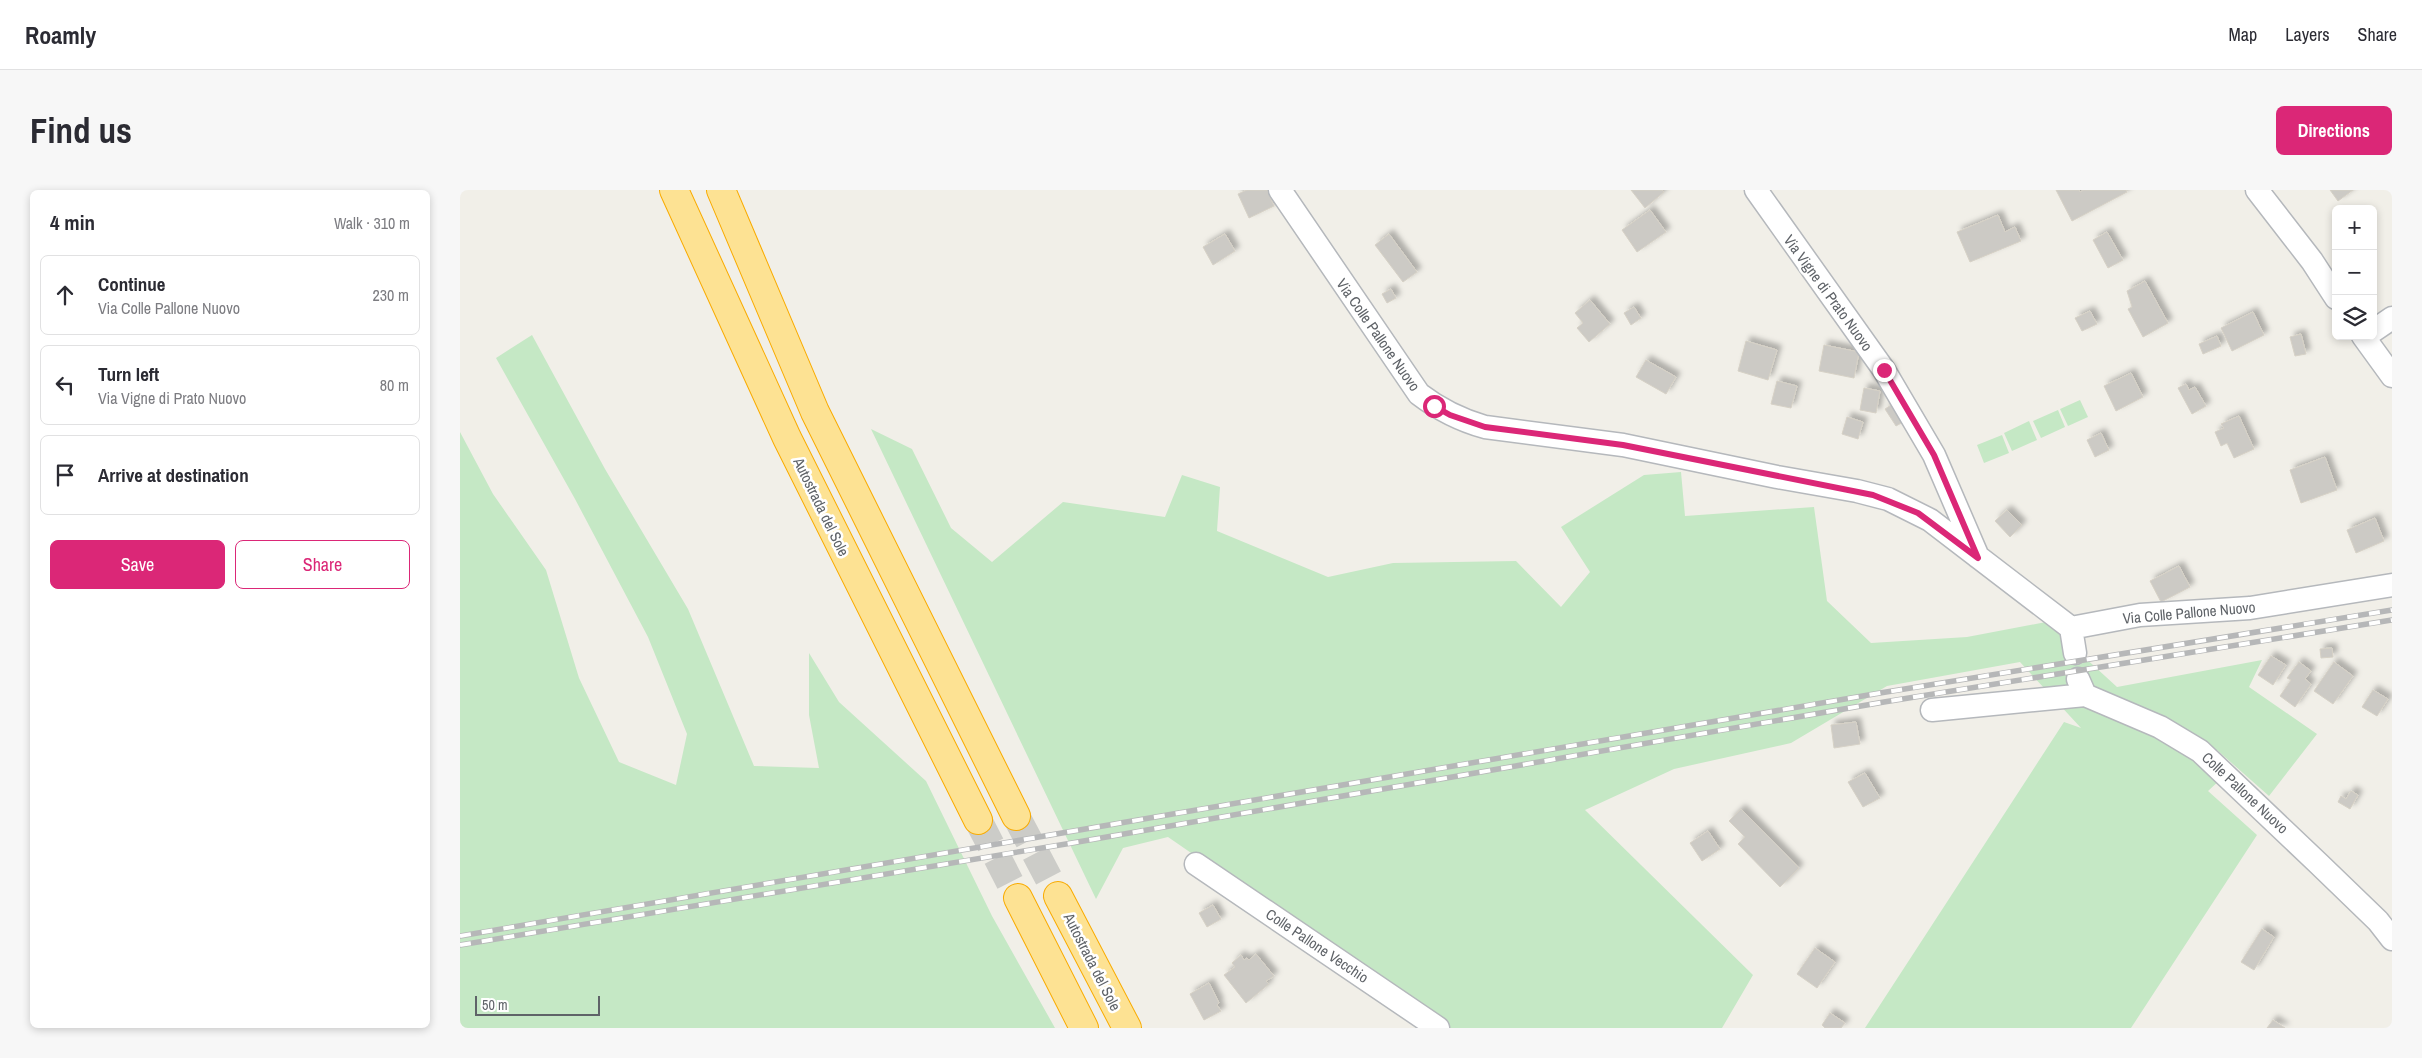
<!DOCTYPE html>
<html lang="en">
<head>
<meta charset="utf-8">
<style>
	:root { --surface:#fff; --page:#f7f7f7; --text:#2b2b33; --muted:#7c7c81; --line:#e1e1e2; --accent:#db2777 }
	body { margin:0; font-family:"Archivo Narrow",sans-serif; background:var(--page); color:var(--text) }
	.controls { position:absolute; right:15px; top:15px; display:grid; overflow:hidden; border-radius:8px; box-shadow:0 2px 8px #0003 }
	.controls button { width:45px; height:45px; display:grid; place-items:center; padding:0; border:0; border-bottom:1px solid var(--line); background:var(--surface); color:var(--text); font:25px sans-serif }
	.scale { position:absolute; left:15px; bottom:12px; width:125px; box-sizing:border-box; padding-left:5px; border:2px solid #5f6368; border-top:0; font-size:14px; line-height:18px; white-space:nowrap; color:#5f6368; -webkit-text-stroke:4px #fff; paint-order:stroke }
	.stop { position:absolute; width:15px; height:15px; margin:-11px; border:4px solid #db2777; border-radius:50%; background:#fff }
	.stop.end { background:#db2777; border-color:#fff; box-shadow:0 1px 5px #0008 }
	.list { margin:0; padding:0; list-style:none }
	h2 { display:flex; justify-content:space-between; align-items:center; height:65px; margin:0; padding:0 20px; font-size:21px }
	h2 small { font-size:16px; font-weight:400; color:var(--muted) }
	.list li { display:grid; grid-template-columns:32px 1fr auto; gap:15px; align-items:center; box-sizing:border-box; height:80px; margin:0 10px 10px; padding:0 10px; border:1px solid var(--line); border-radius:8px }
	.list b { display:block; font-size:19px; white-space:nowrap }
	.list p { margin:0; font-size:16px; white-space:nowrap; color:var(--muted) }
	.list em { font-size:16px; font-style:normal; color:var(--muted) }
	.actions { display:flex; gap:10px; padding:15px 20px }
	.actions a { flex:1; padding:11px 0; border:1px solid var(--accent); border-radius:8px; text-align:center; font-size:18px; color:var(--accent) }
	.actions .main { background:var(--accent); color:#fff }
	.icon { flex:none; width:28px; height:28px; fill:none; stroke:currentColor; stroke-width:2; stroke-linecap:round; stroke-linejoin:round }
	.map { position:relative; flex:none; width:1932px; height:838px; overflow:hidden; border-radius:8px }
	header { display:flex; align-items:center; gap:30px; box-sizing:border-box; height:70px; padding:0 25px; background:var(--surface); border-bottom:1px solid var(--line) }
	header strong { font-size:24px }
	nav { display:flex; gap:28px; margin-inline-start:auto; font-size:18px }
	.intro { display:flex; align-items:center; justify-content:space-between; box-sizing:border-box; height:120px; padding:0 30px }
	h1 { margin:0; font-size:35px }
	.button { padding:12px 22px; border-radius:8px; background:var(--accent); color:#fff; font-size:18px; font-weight:700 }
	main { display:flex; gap:30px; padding:0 30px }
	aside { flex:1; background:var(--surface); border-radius:8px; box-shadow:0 2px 8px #0003 }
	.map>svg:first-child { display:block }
	.green { fill:#c5e8c5 }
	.building { fill:#cccac5; stroke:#d6d1c6; filter:url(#shadow) }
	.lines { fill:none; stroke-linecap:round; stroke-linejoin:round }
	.highway-tunnel { stroke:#ccccc8; stroke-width:28; stroke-dasharray:28 14; stroke-linecap:butt }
	.minor-casing { stroke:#b5b8bc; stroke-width:25 }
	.highway-casing { stroke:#f9ab00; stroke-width:30 }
	.minor { stroke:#fff; stroke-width:22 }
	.highway { stroke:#fde293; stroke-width:28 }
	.rail-casing { stroke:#b6b7b8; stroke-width:5.5 }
	.rail { stroke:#fff; stroke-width:4; stroke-dasharray:11; stroke-linecap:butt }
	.route { stroke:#db2777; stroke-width:6 }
	.labels { text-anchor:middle; stroke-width:5; stroke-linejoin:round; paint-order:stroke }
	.street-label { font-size:15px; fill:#5f6368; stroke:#fff }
</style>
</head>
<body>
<header>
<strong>Roamly</strong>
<nav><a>Map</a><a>Layers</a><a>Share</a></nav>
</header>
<div class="intro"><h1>Find us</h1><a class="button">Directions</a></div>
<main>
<aside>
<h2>4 min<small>Walk · 310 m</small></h2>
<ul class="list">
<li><svg class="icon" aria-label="ahead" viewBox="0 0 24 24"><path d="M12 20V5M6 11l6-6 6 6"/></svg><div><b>Continue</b><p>Via Colle Pallone Nuovo</p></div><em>230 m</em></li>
<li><svg class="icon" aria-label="left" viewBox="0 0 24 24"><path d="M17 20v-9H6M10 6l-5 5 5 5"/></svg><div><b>Turn left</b><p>Via Vigne di Prato Nuovo</p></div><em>80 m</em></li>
<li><svg class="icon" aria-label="arrive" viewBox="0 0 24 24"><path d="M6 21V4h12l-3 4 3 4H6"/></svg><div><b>Arrive at destination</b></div></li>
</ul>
<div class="actions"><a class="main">Save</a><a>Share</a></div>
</aside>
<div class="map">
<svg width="1932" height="838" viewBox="0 0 1932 838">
	<defs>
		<filter id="shadow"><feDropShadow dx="4.5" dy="-4.5" stdDeviation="2.5" flood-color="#0004"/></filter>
	</defs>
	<rect width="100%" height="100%" fill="#f1efe8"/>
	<path class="green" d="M72 145 145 279 228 419 294 576 359 578 349 525V463L379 512 466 591 532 726 595 838H0V242L33 304 86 380 119 488 159 572 216 595 227 544 188 447 115 309 36 168Z
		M1620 210 1628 227 1608 236 1600 219Z
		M1598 220 1605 237 1581 248 1573 231Z
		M1569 231 1577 250 1552 261 1544 243Z
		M411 239 452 259 491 338 532 372 603 312 705 327 722 285 760 297 757 341 868 387 933 373 1056 371 1101 417 1130 382 1101 337 1184 285 1221 282 1225 326 1354 317 1367 411 1411 453 1507 447 1586 432 1657 497 1802 470 1789 497 1857 544 1809 606 1757 560 1761 589 1748 601 1797 645 1671 838H1405L1604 532 1621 538 1560 472 1427 496 1331 553 1214 579 1125 620 1293 785 1262 838H990L949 813 708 647 663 658 636 709Z
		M1542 245 1549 263 1524 273 1517 255Z"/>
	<path class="building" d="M787 0H807L814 16 789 28 778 4Z
		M1171 0H1202L1204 2 1185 18Z
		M1596 0H1619L1620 2 1624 0H1666L1667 2 1612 31Z
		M1870 0H1893L1878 11Z
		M1190 20 1206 42 1177 62 1162 40Z
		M1538 25 1545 42 1555 37 1561 51 1510 72 1497 42Z
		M1647 42 1663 70 1648 78 1633 50Z
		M765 44 775 61 753 75 743 57Z
		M929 44 957 82 943 92 915 55Z
		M1685 91 1708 133 1683 147 1668 119 1672 117 1667 101Z
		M931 99 936 108 927 113 922 104Z
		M1130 110 1150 134 1129 152 1117 138 1123 133 1115 123Z
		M1174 117 1181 128 1171 135 1164 123Z
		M1630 121 1637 134 1622 141 1615 128Z
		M1793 122 1804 145 1772 161 1761 138Z
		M1841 144 1846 164 1835 166 1830 147Z
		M1757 146 1761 156 1743 164 1739 154Z
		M1286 151 1317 160 1308 190 1278 181Z
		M1364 155 1399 162 1394 188 1359 181Z
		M1186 170 1216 187 1206 204 1176 187Z
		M1671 183 1683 207 1656 221 1644 196Z
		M1317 191 1337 196 1331 218 1311 214Z
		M1726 194 1729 200 1735 197 1746 216 1732 224 1718 198Z
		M1404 198 1420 201 1416 223 1400 220Z
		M1434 213 1445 231 1436 236 1425 219Z
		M1779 226 1794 259 1774 268 1767 253 1761 256 1755 242 1764 238 1761 234Z
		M1387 227 1403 232 1398 249 1382 244Z
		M1641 243 1649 260 1635 267 1627 250Z
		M1865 267 1877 300 1841 313 1830 280Z
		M1547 320 1562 335 1550 347 1535 331Z
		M1915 328 1924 351 1896 363 1887 340Z
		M1719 376 1730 397 1701 412 1690 391Z
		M1872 458 1873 467 1861 468 1860 459Z
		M1811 466 1826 475 1813 495 1798 485Z
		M1839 472 1851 481 1845 489 1851 494 1835 517 1820 506 1831 490 1827 488Z
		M1874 472 1893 486 1873 514 1854 501Z
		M1913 500 1928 509 1917 526 1902 517Z
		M1396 532 1400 554 1374 558 1371 535Z
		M1405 583 1420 608 1403 617 1388 592Z
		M1891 601 1898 605 1890 619 1878 612 1881 606 1886 609Z
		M1281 619 1339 678 1320 697 1278 654 1285 647 1269 631Z
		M1248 641 1260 659 1242 671 1230 653Z
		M753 715 761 729 747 737 739 723Z
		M1802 739 1814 747 1794 780 1781 772Z
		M1355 758 1375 772 1357 798 1337 784Z
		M796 764 814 786 806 791 809 794 786 813 764 785 775 777 772 773 781 765 784 770 787 768 789 770Z
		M749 793 759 813 757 815 761 821 744 830 730 804Z
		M1370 823 1385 833 1381 838H1365L1362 835Z
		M1813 830 1825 838H1807Z"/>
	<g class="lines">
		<path class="highway-tunnel" d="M556 626 598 706
			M518 630 558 708"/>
		<defs>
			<path id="minor" d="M820 0 959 204C980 220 1000 230 1025 237L1163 255 1317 287 1397 301 1428 309 1470 330 1611 438 1680 425 1790 418 1932 395
				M1296 0 1424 180 1474 265 1518 367
				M1797 0 1852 71 1876 108
				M1913 141 1932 128
				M1903 146 1932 186
				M1611 438 1615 463
				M1618 489 1625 505 1700 537 1740 561 1859 674 1918 731 1932 749
				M1472 520 1625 505
				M736 674 978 838"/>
			<path id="highway" d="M214 0 327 248 518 630
				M261 0 355 222 556 626
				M598 706 667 838
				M558 708 624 838"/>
		</defs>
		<use href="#minor" class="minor-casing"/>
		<use href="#highway" class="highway-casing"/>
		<use href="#minor" class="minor"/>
		<use href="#highway" class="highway"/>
		<defs>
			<path id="rail" d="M0 746 1420 503 1932 420
				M0 755 612 653 1424 512 1932 430"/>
		</defs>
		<use href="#rail" class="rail-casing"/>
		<use href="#rail" class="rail"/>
	</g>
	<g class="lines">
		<path class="route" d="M974 216 990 225 1025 237 1163 255 1413 305 1458 323 1518 368 1474 265 1424 180"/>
	</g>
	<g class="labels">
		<g class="street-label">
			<text transform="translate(1368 103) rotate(54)" y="5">Via Vigne di Prato Nuovo</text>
			<text transform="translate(918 145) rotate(55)" y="5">Via Colle Pallone Nuovo</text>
			<text transform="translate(361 317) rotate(64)" y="5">Autostrada del Sole</text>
			<text transform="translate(1729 423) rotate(-5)" y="5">Via Colle Pallone Nuovo</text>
			<text transform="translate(1785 603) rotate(43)" y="5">Colle Pallone Nuovo</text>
			<text transform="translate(857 756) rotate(34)" y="5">Colle Pallone Vecchio</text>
			<text transform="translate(632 772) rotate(63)" y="5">Autostrada del Sole</text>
		</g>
	</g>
</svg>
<div class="controls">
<button>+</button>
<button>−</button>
<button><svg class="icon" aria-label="layers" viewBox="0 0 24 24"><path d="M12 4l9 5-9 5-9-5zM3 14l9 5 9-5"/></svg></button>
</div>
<div class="scale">50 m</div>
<div class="stop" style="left:974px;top:216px"></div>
<div class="stop end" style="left:1424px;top:180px"></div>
</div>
</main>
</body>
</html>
